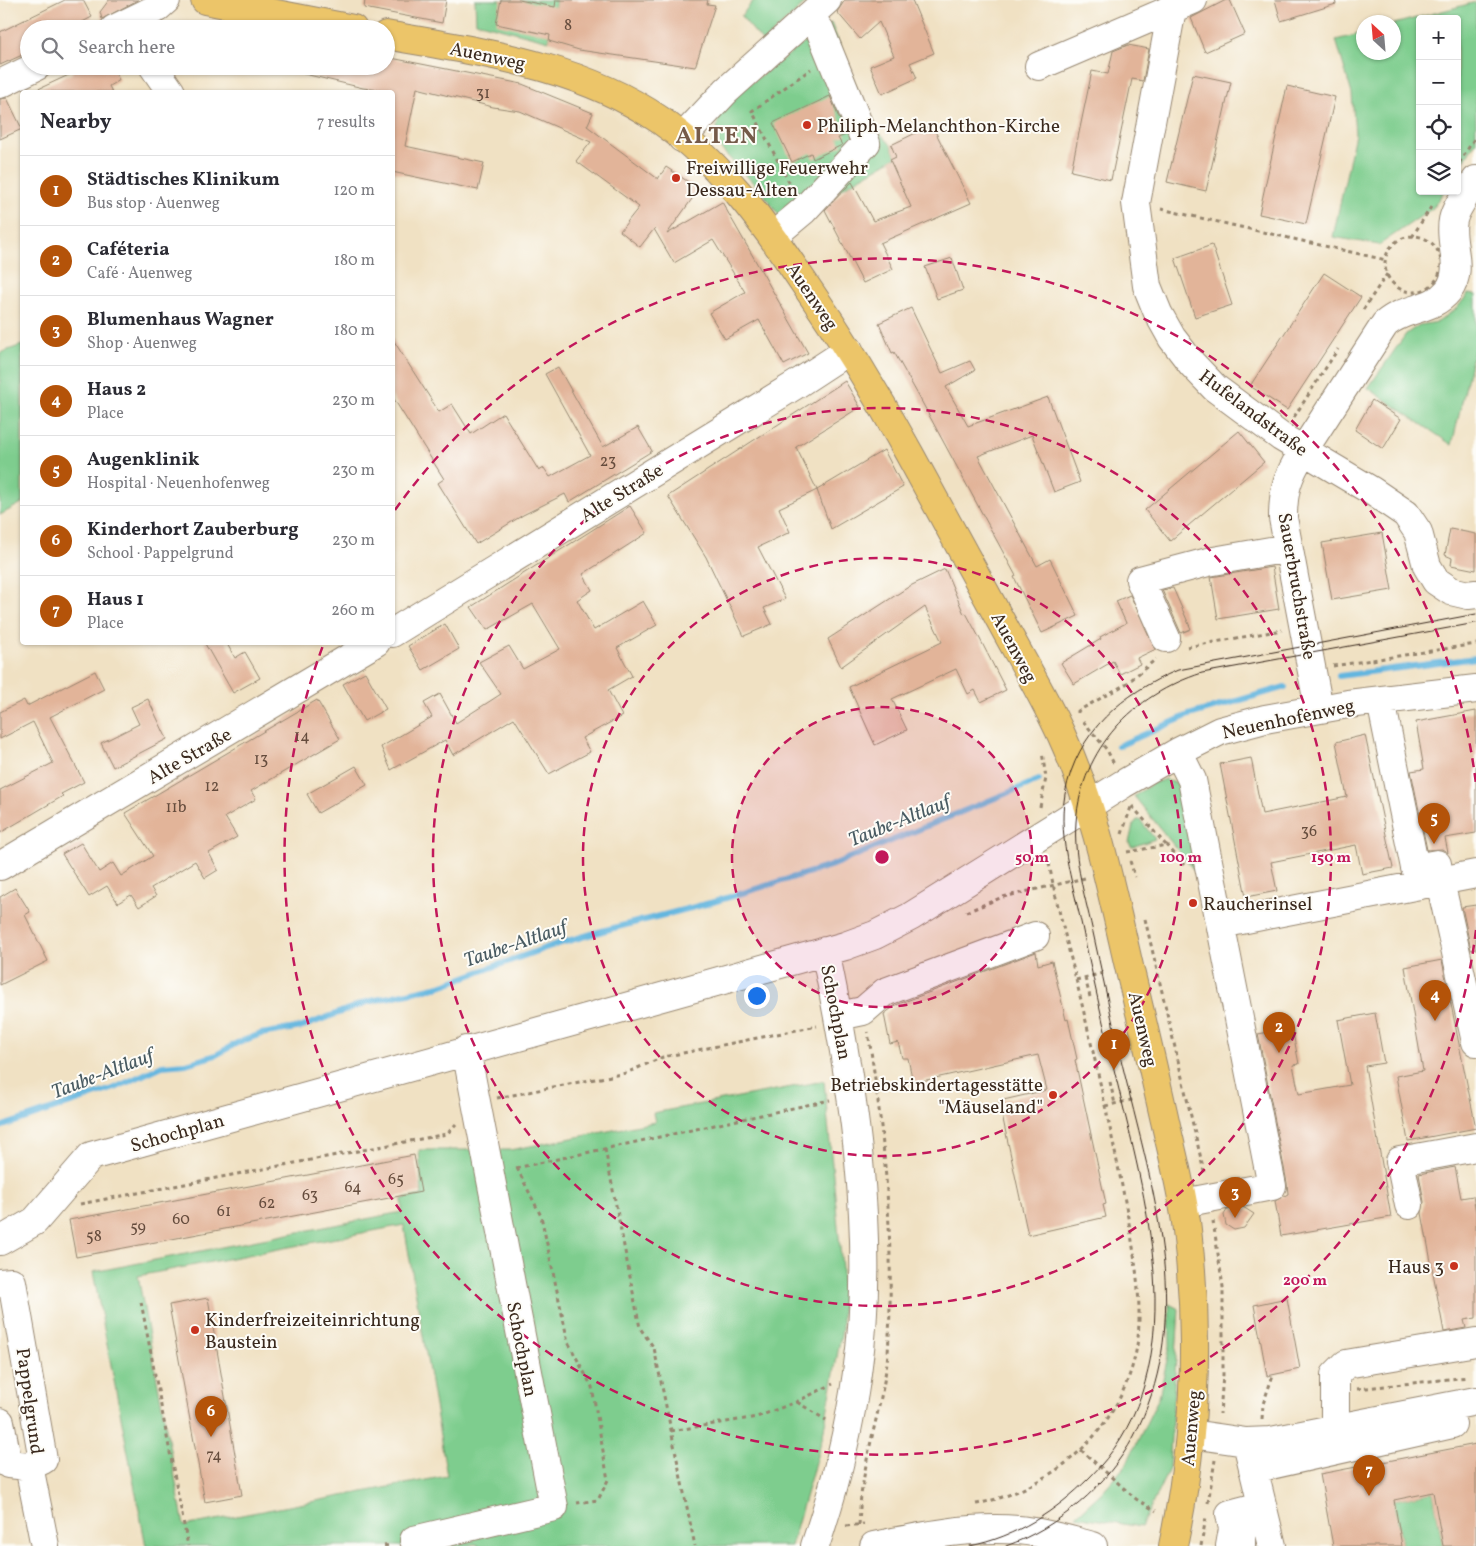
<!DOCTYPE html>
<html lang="en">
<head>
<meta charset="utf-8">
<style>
	:root { --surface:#fff; --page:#f2f2f3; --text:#2b2b33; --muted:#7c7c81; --line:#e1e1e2; --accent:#b45309 }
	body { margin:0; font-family:Vollkorn,serif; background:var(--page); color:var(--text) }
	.controls { position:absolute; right:15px; top:15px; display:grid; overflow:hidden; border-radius:5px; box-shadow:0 1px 4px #0004 }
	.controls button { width:45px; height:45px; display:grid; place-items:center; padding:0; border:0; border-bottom:1px solid var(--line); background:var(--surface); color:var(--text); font:25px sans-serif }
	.compass { position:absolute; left:1356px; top:15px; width:45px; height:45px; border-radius:50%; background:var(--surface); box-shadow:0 1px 4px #0004; rotate:334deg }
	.you { position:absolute; left:756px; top:995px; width:18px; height:18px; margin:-12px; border:4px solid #fff; border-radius:50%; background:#1a73e8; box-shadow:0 0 0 8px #1a73e833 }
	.badge { display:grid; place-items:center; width:32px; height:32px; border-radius:50%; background:var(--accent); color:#fff; font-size:16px; font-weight:700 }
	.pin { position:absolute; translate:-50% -41px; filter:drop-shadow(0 1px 2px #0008) }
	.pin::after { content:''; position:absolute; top:26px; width:18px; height:15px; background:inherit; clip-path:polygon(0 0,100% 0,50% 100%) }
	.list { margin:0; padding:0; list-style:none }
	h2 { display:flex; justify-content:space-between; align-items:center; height:65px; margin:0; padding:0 20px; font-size:21px }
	h2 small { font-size:16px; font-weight:400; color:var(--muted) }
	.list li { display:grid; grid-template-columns:32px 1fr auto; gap:15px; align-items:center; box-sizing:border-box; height:70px; padding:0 20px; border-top:1px solid var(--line) }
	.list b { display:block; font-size:19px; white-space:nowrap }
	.list p { margin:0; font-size:16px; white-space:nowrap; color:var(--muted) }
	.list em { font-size:16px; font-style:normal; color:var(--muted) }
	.icon { flex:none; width:28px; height:28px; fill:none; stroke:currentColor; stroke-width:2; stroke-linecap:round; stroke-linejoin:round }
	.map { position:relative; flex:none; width:1476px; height:1546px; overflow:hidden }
	.search { position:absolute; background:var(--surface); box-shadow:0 1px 4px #0004; left:20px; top:20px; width:375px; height:55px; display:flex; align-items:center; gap:12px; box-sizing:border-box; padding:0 18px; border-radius:28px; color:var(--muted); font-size:19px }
	.panel { position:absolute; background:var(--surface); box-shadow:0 1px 4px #0004; left:20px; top:90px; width:375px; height:555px; border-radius:5px }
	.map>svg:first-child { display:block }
	.green { fill:#7ecd8e; stroke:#5c7c56; fill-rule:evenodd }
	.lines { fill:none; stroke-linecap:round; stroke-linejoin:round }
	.stream { stroke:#63b6df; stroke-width:6 }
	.building { fill:#e2b499 }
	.minor-casing { stroke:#968670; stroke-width:30 }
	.major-casing { stroke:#968670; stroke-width:30 }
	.path { stroke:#968670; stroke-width:3; stroke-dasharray:4 4; stroke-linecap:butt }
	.minor { stroke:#fff; stroke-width:28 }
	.major { stroke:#ecc569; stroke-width:28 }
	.tram { stroke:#3b2a1e; stroke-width:1 }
	.ring { fill:none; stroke:#c2185b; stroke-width:2.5; stroke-dasharray:9 6 }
	.poi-dot { fill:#c8321e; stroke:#fdfcf7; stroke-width:2 }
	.labels { text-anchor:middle; stroke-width:4; stroke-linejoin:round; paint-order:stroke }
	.number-label { font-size:16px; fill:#654c3d }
	.street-label { font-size:19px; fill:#3b2a1e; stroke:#fdfcf7 }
	.poi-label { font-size:19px; fill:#3b2a1e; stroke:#fdfcf7; text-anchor:start }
	.water-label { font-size:20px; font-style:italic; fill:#495b62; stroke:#fdfcf7 }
	.district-label { font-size:24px; font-weight:bold; letter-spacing:1px; fill:#755a49; stroke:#fdfcf7 }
	.centre { fill:#c2185b; stroke:#fdfcf7; stroke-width:2.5 }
	.ring-label { font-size:15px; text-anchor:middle; font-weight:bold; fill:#c2185b; stroke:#fdfcf7; stroke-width:4; stroke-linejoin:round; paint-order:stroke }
</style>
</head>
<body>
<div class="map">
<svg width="1476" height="1546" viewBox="0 0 1476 1546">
	<rect width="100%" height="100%" fill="#fdfcf7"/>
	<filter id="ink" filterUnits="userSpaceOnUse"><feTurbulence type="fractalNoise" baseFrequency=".02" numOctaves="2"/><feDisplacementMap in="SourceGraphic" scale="10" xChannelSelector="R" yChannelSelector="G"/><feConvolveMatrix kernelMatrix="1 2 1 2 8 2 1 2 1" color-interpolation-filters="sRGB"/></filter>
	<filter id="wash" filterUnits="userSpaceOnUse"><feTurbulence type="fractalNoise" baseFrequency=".0096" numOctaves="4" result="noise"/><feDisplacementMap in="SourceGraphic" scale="20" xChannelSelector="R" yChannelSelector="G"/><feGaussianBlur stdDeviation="1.12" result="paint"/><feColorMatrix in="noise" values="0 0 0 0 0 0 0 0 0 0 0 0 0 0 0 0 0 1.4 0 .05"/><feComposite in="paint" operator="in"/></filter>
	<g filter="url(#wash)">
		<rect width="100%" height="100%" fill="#f0e1c3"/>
		<path class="green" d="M475 0H556L549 41 476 22Z
			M754 0H809L763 42 741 16Z
			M1476 2V142L1457 171V19H1420V191H1444L1433 208 1379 245 1333 237 1355 134 1352 94 1336 40 1363 33 1364 52H1394V24Z
			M831 23 870 122 891 145 896 157 784 222 762 192 719 147 717 127 720 109 735 95Z
			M1468 294 1476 295V342L1452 445 1368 388 1406 334 1419 325 1438 322 1457 308Z
			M22 345V503L0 515V353Z
			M1166 779 1177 784 1185 796 1200 878 1134 796 1153 783Z
			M1137 820H1140L1155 839 1132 847 1129 843 1133 825Z
			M824 1081 842 1268V1329L823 1435 791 1546H478L477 1544 464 1546H146L93 1272 402 1212V1199L422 1195 419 1150H510L655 1122 653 1113ZM404 1225 447 1476 184 1526 138 1276Z
			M1169 1304 1179 1309 1169 1469 1141 1527 1076 1516 1101 1493 1126 1465 1159 1397 1170 1346Z
			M1433 1492 1443 1546H1402L1394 1500Z"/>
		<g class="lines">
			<path class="stream" d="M1339 676 1476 658
				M1118 746 1189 715 1285 687
				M0 1127 115 1088 162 1066 186 1064 216 1055 237 1043 261 1034 302 1027 367 1002 440 986 551 946 602 931 710 903 830 866 1039 780"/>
		</g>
		<g id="blocks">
			<path class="building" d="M65 0H83L92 17 69 29H29V52L0 65V32Z
				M109 0H138L102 19 100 12Z
				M365 0H446L442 23 364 8Z
				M501 0H519L555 7 556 0H708L707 4 715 5 695 67 579 50 549 41 550 35 496 24Z
				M845 0H912L934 53 910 63 917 78 882 94 870 66 894 56 879 22 860 39 837 12Z
				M1226 0H1230L1245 34 1205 52 1191 18Z
				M1275 0H1335L1336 4 1281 21Z
				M1128 45 1149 49 1143 81 1132 79 1111 180 1071 171 1092 71 1108 74 1113 51Z
				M386 57 522 84 593 113 587 126 658 179 666 167 699 189 667 234 722 202 808 353 784 365 759 320 725 339 709 313 745 292 713 240 674 263 654 229 640 247 620 231 639 207 576 161 591 142 520 111 493 107 417 88 405 146 484 163 478 190 392 172V92L363 88 292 71 293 66H386Z
				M69 66H112L119 80 109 86 112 92H32L73 73Z
				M1193 74 1231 82 1206 191 1167 182Z
				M1287 86 1335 97 1306 224 1259 214Z
				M830 96 846 135 838 138 842 145 813 159 811 153 792 162 773 123Z
				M7 98 22 129 0 139V99Z
				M932 125 971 203 880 243 893 269 863 283 825 210 852 182 873 221 911 207 890 160 896 157 891 145Z
				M1212 245 1232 305 1195 317 1175 258Z
				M952 258 963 290 937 299 925 267Z
				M1324 273 1361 297 1287 410 1250 386Z
				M911 308 942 373 970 361 975 370 946 387 968 426 1048 397 1080 482 1054 492 1032 435 978 456 1037 566 1050 559 1078 616 1042 633 1014 577 1016 576 917 393 894 352 892 353 879 323Z
				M392 338 439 412 452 404 471 434 503 413 539 471 544 468 550 477 590 455 545 374 558 367 603 447 638 427 652 451 569 502 565 494 523 515 476 544 438 483 444 479 392 396Z
				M845 381 860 407 796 447 817 490 779 508 790 532 758 547 785 599 764 608 772 624 744 636 706 557 668 496Z
				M1372 400 1401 419 1383 449 1355 430Z
				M1239 431 1264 462 1170 541 1145 510Z
				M884 450 903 487 831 529 817 490Z
				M630 506 647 533 583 574 592 590 577 600 594 630 643 601 657 625 617 648 632 676 608 690 622 716 582 738 590 752 549 774 514 718 453 755 445 740 391 770 381 747 432 717 424 703 440 694 456 723 501 694 479 662 509 646 523 669 560 649 533 604 487 630 471 607Z
				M1450 529 1476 534V570L1451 565 1452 558 1445 555Z
				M1382 533 1392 590 1332 600 1322 543Z
				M1272 567 1279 609 1218 619 1211 577Z
				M945 569 964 614 966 613 980 639 1006 690 981 702 975 690 968 694 956 669 892 699 907 730 875 745 849 687 942 642 925 607 841 667 828 639 910 586Z
				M1173 588 1191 629 1181 633 1162 590Z
				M1130 595 1156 649 1137 658 1140 664 1120 674 1113 661 1074 684 1061 663 1101 639 1100 637 1126 623 1116 601Z
				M445 624 459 649 423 670 408 646Z
				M204 642H226L235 658 245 652 260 678 233 693Z
				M95 671 104 689 50 717 84 782 61 794 63 796 0 833V790L53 763 33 722 0 739V712L24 700 27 706Z
				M365 672 386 709 364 721 343 684Z
				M148 699 167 739 113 767 101 743 139 724 131 707Z
				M317 700 340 739 251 791 256 799 225 817 237 837 209 853 218 870 205 878 195 861 151 888 156 896 139 907 131 895 118 903 107 886 89 897 62 854 81 843 99 872 113 863 121 876 153 856 125 813Z
				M1476 711V833L1445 838 1448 853 1442 849 1427 850 1411 771 1424 769 1416 722Z
				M1365 735 1393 868 1362 874 1356 845 1271 862 1277 891 1246 897 1220 764 1251 758 1262 814 1347 797 1336 742Z
				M356 766 367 785 318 813 307 794Z
				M15 888 30 912 25 915 48 961 0 985V897Z
				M1476 905V949L1471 950 1462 907Z
				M1036 952 1038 965 1052 961 1066 1020 1068 1019 1077 1059 1075 1060 1106 1204 1103 1205 1106 1217 1028 1235 999 1101 1047 1090 1038 1055 913 1083 908 1058H902L898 1042 890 1044 884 1014 896 1005Z
				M1442 960 1476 1128 1408 1141 1396 1076 1423 1071 1405 967Z
				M1375 1013 1384 1063 1365 1066 1391 1217 1281 1236 1275 1201 1288 1194 1287 1183 1258 1034 1292 1028 1299 1064 1293 1065 1299 1094 1350 1085 1338 1020Z
				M414 1155 421 1192 76 1257 69 1220Z
				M1455 1167 1461 1198 1473 1196 1476 1213V1318L1464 1320 1466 1328 1444 1332 1422 1213 1424 1202 1419 1174Z
				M1243 1207 1254 1214 1244 1228 1234 1230 1226 1225 1224 1215 1227 1210Z
				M208 1298 242 1495 205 1502 169 1305Z
				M1287 1298 1300 1369 1267 1376 1254 1305Z
				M1476 1444V1546H1443L1433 1492 1394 1500 1402 1546H1333L1320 1474Z"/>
		</g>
	</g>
	<g filter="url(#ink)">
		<use href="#blocks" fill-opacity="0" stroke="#968670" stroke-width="1"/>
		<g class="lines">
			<defs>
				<path id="minor" d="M1172 9 1136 203 1147 286 1158 313 1172 338 1192 364 1215 388 1281 437 1372 491 1406 514 1418 532 1427 566 1436 581 1451 591 1468 595 1476 594
					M114 29 157 8 166 0
					M153 66 171 92
					M1039 66 1193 0
					M0 84 37 66
					M682 138 726 91 827 0
					M773 236 803 211 866 143 820 30 809 16
					M392 633 797 384 849 350
					M1166 638 1140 580 1208 562 1288 548
					M1319 709 1283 518C1283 489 1288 476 1303 451L1385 324C1404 307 1432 311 1448 291 1465 269 1448 243 1453 220 1456 206 1469 191 1476 180
					M1178 752 1192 780 1272 1186 1183 1203
					M0 866 376 642
					M1476 874 1440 881 1476 1042
					M1221 924 1440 881 1437 864 1415 868 1381 701
					M839 1016 863 1011 885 992 1035 936
					M1409 1205 1400 1161 1476 1147
					M0 1241 35 1221 91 1156 845 946 875 935 910 917 1123 784 1178 752 1220 731 1265 719 1348 704 1476 689
					M0 1283 12 1282 43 1460 29 1466 8 1464 0 1422
					M1335 1428V1375L1346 1364 1476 1342
					M1191 1434 1246 1442 1271 1441 1476 1401
					M1249 1451 1272 1546
					M29 1466 45 1546
					M1253 1469 1452 1424
					M414 1540 554 1507 466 1050
					M815 1546C834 1490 849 1431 857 1373 877 1237 853 1085 825 951
					M874 1546C921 1536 970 1526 1018 1530 1043 1532 1069 1540 1093 1546
					M1230 1546 1233 1529 1230 1514 1249 1509 1252 1523 1241 1526V1546"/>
				<path id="major" d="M205 0 353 29
					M386 35C480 52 580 65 660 120 720 162 762 220 802 280 841 336 877 394 910 455 941 512 972 569 1004 627 1023 662 1044 697 1061 734 1096 810 1112 894 1131 975 1143 1024 1154 1072 1165 1121 1173 1157 1183 1193 1187 1230 1200 1337 1195 1442 1173 1546"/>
			</defs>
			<use href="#minor" class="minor-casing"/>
			<use href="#major" class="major-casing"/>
			<path class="path" d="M1459 163 1476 136
				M793 190 752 111 811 69
				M1161 209 1386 260
				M1385 264a28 28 0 1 1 56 0a28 28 0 1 1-56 0Z
				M1412 237 1431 207
				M1363 310 1387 274
				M1294 417 1338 349
				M1187 647 1282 630
				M1333 666 1476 644
				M1078 713V711L1126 684 1156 659
				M1083 721 1107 750 1114 764
				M1132 806 1166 845
				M1040 807 1046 778 1042 752
				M1122 834 1131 807
				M1127 852 1167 845 1184 865
				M1130 861 1135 877
				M966 912 1003 897 1085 878
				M1145 919 1205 1176
				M1085 978 1090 997
				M1076 980 1107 972
				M1110 1082 1115 1104
				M497 1098 626 1073 663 1057 817 1026
				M1105 1106 1136 1099
				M605 1149 640 1328 654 1348 695 1546
				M516 1168 830 1100
				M517 1168 541 1216 568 1342 592 1387 608 1480 598 1500 577 1503
				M80 1204 447 1134 456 1124
				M1213 1221 1223 1287V1375L1220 1414
				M141 1302 188 1546
				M1357 1389 1468 1377
				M797 1402 826 1420
				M1262 1419 1263 1404 1273 1375
				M671 1431 757 1417 796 1402 833 1384
				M1081 1450 1136 1499 1156 1511
				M1208 1503 1215 1460
				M976 1504C1052 1489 1117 1433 1135 1356 1146 1309 1132 1238 1123 1191 1108 1116 1091 1041 1073 967 1064 930 1054 894 1048 857
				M859 1525C860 1511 860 1497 863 1483 869 1440 884 1397 888 1353 895 1245 885 1138 868 1032
				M846 1526 864 1524
				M384 1546 391 1545
				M1201 1546 1206 1517"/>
			<use href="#minor" class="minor"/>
			<use href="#major" class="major"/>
			<path class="tram" d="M970 1546C1016 1537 1056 1511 1089 1478 1191 1378 1152 1223 1122 1102 1108 1047 1096 991 1084 936 1075 890 1057 841 1065 794 1077 731 1123 693 1178 670L1476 614
				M1006 1546C1059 1527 1107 1486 1134 1436 1191 1327 1159 1212 1131 1100 1117 1046 1106 991 1094 937 1086 899 1073 861 1076 822 1082 748 1133 695 1202 673L1476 623"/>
		</g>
	</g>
	<circle cx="882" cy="857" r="150" fill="#c2185b" fill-opacity=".12"/>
	<g class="ring">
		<circle cx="882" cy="857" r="150"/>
		<circle cx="882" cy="857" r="299"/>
		<circle cx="882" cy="857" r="449"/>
		<path d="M1476 930A598 598 0 1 1 324 643M395 510A598 598 0 0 1 1476 784"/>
	</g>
	<g class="poi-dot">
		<circle cx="807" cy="125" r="5"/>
		<circle cx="676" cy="178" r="5"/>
		<circle cx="1193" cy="903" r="5"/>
		<circle cx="1053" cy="1095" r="5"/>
		<circle cx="1454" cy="1266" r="5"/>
		<circle cx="195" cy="1330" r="5"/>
	</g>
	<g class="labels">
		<g class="number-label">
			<text x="568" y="30">8</text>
			<text x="483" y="98">31</text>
			<text x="608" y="466">23</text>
			<text x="302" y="741">14</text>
			<text x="261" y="764">13</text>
			<text x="212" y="791">12</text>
			<text x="176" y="812">11b</text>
			<text x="1309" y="836">36</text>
			<text x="396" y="1184">65</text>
			<text x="353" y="1192">64</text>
			<text x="310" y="1200">63</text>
			<text x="267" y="1208">62</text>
			<text x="224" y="1216">61</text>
			<text x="181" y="1224">60</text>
			<text x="138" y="1232">59</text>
			<text x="94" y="1241">58</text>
			<text x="214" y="1460">74</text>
		</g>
		<g class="street-label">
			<text transform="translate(488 55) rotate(12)" y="7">Auenweg</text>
			<text transform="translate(813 296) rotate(56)" y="7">Auenweg</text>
			<text transform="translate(1254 412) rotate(37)" y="7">Hufelandstraße</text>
			<text transform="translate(621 492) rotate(-32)" y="7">Alte Straße</text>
			<text transform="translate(1298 586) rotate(80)" y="7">Sauerbruchstraße</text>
			<text transform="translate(1015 647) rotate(62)" y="7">Auenweg</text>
			<text transform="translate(1288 718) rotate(-12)" y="7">Neuenhofenweg</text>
			<text transform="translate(189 755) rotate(-30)" y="7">Alte Straße</text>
			<text transform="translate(837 1012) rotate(79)" y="7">Schochplan</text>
			<text transform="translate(1144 1029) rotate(77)" y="7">Auenweg</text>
			<text transform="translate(177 1132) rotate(-16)" y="7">Schochplan</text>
			<text transform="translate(523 1349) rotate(79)" y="7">Schochplan</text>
			<text transform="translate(31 1401) rotate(82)" y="7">Pappelgrund</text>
			<text transform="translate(1190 1428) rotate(-85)" y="7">Auenweg</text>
		</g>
		<g class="poi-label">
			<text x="817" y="132">Philiph-Melanchthon-Kirche</text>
			<text x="686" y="174">Freiwillige Feuerwehr<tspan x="686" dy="22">Dessau-Alten</tspan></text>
			<text x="1203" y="910">Raucherinsel</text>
			<text x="1043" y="1091" text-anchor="end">Betriebskindertagesstätte<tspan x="1043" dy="22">"Mäuseland"</tspan></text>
			<text x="1444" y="1273" text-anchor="end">Haus 3</text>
			<text x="205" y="1326">Kinderfreizeiteinrichtung<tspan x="205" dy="22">Baustein</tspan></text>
		</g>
		<g class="water-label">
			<text transform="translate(899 820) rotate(-22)" y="7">Taube-Altlauf</text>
			<text transform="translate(515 943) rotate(-19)" y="7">Taube-Altlauf</text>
			<text transform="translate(102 1073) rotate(-21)" y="7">Taube-Altlauf</text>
		</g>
		<g class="district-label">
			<text x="717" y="143">ALTEN</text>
		</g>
	</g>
	<circle cx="882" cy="857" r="8" class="centre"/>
	<g class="ring-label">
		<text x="1032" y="862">50 m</text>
		<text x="1181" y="862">100 m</text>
		<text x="1331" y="862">150 m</text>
		<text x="1305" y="1285">200 m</text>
	</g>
</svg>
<div class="controls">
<button>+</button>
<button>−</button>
<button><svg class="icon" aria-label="locate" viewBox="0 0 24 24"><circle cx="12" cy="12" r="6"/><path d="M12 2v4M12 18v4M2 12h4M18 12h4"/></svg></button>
<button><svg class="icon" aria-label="layers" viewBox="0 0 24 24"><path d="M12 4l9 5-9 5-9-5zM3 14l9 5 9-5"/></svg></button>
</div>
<svg class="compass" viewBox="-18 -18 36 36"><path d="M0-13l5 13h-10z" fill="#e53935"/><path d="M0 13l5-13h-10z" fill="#7c7c81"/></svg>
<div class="you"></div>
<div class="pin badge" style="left:1114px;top:1070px">1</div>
<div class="pin badge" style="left:1279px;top:1053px">2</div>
<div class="pin badge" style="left:1235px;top:1218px">3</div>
<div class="pin badge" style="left:1435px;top:1021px">4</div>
<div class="pin badge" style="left:1434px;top:844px">5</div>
<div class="pin badge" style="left:211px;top:1437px">6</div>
<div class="pin badge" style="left:1369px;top:1496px">7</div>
<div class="search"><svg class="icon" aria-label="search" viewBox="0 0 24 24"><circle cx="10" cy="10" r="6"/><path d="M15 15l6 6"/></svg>Search here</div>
<section class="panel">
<h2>Nearby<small>7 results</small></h2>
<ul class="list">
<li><span class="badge">1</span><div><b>Städtisches Klinikum</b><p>Bus stop · Auenweg</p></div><em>120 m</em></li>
<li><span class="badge">2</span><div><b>Caféteria</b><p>Café · Auenweg</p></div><em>180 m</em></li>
<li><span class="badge">3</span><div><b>Blumenhaus Wagner</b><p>Shop · Auenweg</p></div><em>180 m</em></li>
<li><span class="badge">4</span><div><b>Haus 2</b><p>Place</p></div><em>230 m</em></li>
<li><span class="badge">5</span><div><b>Augenklinik</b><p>Hospital · Neuenhofenweg</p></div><em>230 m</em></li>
<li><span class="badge">6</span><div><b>Kinderhort Zauberburg</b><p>School · Pappelgrund</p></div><em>230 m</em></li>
<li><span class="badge">7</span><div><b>Haus 1</b><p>Place</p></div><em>260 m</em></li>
</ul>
</section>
</div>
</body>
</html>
